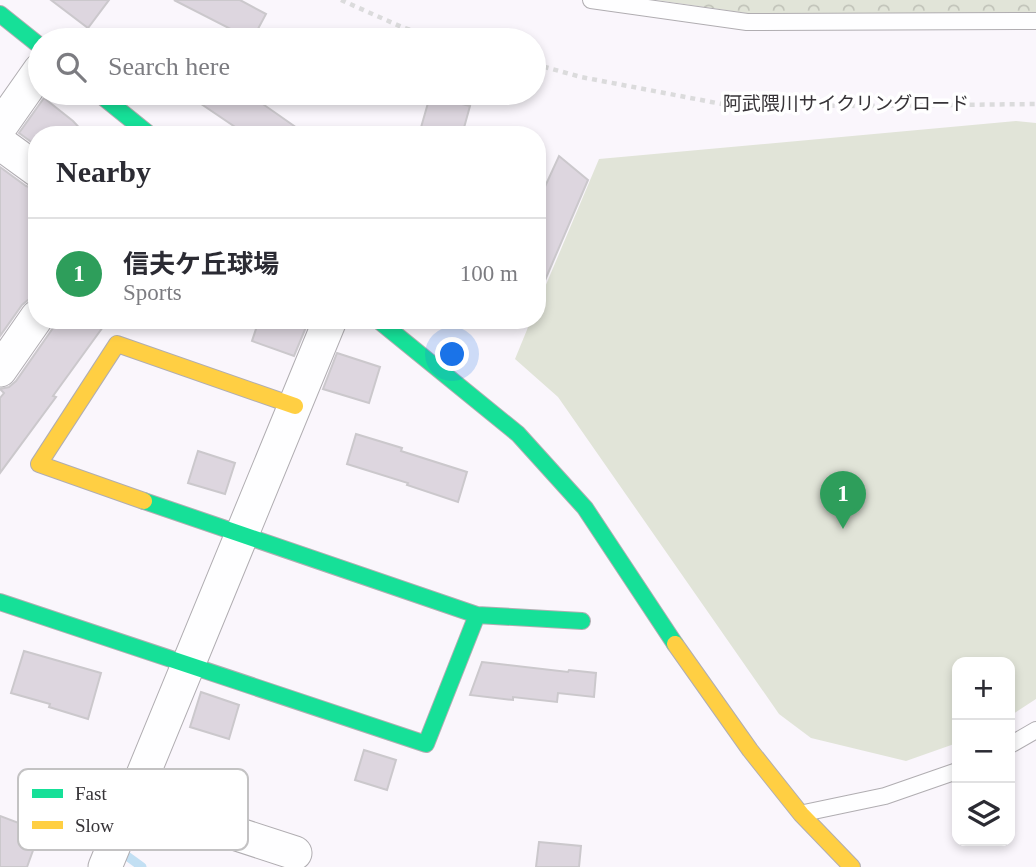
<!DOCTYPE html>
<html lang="en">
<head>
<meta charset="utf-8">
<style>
	:root { --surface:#fff; --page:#f2f2f3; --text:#2b2b33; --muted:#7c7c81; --line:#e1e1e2; --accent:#7b777c }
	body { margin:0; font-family:"Times New Roman","Noto Sans JP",serif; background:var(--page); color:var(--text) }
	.controls { position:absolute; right:21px; bottom:21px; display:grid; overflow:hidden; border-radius:14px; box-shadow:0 4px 10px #0003 }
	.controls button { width:63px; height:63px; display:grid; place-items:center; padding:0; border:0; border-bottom:2px solid var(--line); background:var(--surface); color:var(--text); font:35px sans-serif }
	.you { position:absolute; left:453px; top:355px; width:24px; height:24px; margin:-18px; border:5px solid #fff; border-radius:50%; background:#1a73e8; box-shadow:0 0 0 10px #1a73e833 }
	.badge { display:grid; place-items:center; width:46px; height:46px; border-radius:50%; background:var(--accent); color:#fff; font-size:23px; font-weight:700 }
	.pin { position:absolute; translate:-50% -58px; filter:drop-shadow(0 2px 4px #0008) }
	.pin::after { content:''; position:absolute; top:37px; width:24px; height:21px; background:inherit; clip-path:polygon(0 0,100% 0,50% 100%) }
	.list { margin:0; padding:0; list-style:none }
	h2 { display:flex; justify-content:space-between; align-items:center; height:91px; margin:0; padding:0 28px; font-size:30px }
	h2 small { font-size:23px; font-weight:400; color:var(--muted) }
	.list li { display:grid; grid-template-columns:46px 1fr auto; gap:21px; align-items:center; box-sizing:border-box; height:112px; padding:0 28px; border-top:2px solid var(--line) }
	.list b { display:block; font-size:26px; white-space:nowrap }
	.list p { margin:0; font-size:23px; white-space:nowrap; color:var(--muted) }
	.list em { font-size:23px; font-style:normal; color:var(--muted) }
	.icon { flex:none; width:38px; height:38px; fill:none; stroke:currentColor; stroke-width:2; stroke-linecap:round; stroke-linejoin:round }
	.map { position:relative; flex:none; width:1036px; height:867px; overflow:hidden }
	.search { position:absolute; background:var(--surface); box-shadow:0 4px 10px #0003; left:28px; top:28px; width:518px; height:77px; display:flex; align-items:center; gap:18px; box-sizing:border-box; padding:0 24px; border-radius:38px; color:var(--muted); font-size:26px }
	.panel { position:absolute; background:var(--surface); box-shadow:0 4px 10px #0003; left:28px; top:126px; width:518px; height:203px; border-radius:28px }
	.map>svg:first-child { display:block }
	.park { fill:url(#park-crowns) }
	.pitch { fill:#e1e4d8 }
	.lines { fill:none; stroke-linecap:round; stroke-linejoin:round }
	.stream { stroke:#c2dff3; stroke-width:9 }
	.building { fill:#ddd6df; stroke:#cbc8cc; stroke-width:2 }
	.lane-casing { stroke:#b0adb1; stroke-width:18 }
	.street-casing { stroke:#b0adb1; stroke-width:35 }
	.fast-casing { stroke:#b0adb1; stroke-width:18 }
	.slow-casing { stroke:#b0adb1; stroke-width:18 }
	.path { stroke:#dbdbdc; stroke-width:4.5; stroke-dasharray:5 5; stroke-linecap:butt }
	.lane { stroke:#fefeff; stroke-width:16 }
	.street { stroke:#fefeff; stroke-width:33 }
	.fast { stroke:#16e098; stroke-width:16 }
	.slow { stroke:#ffcf43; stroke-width:16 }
	.labels { text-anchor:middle; stroke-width:7; stroke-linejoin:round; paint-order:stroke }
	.street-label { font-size:19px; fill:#363337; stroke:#fff }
	.key { fill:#fff; stroke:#c3c2c3; stroke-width:2 }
	.key-label { font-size:19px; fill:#363337 }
</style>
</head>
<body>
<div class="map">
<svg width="1036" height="867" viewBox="0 0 1036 867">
	<defs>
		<pattern id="park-crowns" width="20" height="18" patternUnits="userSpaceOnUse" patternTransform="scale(1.75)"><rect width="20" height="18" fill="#e1e4d8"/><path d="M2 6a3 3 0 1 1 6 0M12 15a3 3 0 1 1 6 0" fill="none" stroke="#c2c4ba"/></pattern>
	</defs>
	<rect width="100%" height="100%" fill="#faf6fc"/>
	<path class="park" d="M656 0H1036V13H746Z"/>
	<path class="pitch" d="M1016 121 1036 123V699L1010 716V662H957V743L906 761 811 738 779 714 558 397 515 359 531 320H537V306L599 159Z"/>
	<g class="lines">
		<path class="stream" d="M120 851 142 867"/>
	</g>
	<path class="building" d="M51 0H109L88 28Z
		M174 0H240L266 14 252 40Z
		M185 93H247L307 135H247Z
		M430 96 470 106 462 135H434L420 131Z
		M44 98 73 121 86 135H37V146L19 133Z
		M559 156 588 180 537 299V204Z
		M0 167 26 186 37 189V298L28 300 22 305 0 336Z
		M56 320H108L53 396 56 397 0 473V398L4 393 0 389 9 387 16 381 53 328Z
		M259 320H309L294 356 252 341Z
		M337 353 380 367 369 403 323 389Z
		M356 434 402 448 401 451 467 472 458 502 407 485 408 483 347 464Z
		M198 451 235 463 225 494 188 483Z
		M24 651 101 673 88 719 49 707 50 704 11 693Z
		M482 662 568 672 569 670 596 673 594 697 558 693 557 702 513 697V700L470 695Z
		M201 692 239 705 229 739 190 727Z
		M364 750 396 760 387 790 355 780Z
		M0 816 40 831 27 867H0Z
		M539 842 581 846 579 867H536Z"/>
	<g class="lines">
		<defs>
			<path id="lane" d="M591 0 747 22 1036 21
				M1010 745 1036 730
				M804 813 885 796 957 771"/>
			<path id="street" d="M0 127 40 70
				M0 143 37 170
				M0 370 37 317
				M67 796 125 819
				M133 800 295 853
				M105 867 330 320"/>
			<path id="fast" d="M0 14 40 46
				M98 93 150 135
				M378 320 518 434 585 508 675 644
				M144 501 477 615 582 621
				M0 602 426 744 477 615"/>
			<path id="slow" d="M144 501 39 464 117 344 295 406
				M675 644 750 750 801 814 852 867"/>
		</defs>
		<use href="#lane" class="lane-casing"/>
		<use href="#street" class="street-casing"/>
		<use href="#fast" class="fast-casing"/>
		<use href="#slow" class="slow-casing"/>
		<path class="path" d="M341 0 404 28 447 40
			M534 64 581 77 722 104 860 106 1036 104"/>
		<use href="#lane" class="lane"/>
		<use href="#street" class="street"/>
		<use href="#fast" class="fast"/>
		<use href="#slow" class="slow"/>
	</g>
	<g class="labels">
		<g class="street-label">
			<text x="846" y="110">阿武隈川サイクリングロード</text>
		</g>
	</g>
	<rect x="18" y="769" width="230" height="81" rx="10" class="key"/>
	<rect x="32" y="789" width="31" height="9" fill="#16e098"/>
	<rect x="32" y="821" width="31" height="8" fill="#ffcf43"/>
	<g class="key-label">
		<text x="75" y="800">Fast</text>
		<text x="75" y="832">Slow</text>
	</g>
</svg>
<div class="controls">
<button>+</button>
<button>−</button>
<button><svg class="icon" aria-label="layers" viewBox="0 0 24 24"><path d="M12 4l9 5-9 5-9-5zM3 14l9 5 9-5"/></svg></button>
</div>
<div class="you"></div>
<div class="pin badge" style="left:843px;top:529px;background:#2e9e5b">1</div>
<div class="search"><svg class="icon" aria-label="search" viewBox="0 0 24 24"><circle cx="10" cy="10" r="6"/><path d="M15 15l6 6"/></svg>Search here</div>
<section class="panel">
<h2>Nearby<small></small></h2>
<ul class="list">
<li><span class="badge" style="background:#2e9e5b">1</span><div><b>信夫ケ丘球場</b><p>Sports</p></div><em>100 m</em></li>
</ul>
</section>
</div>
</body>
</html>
